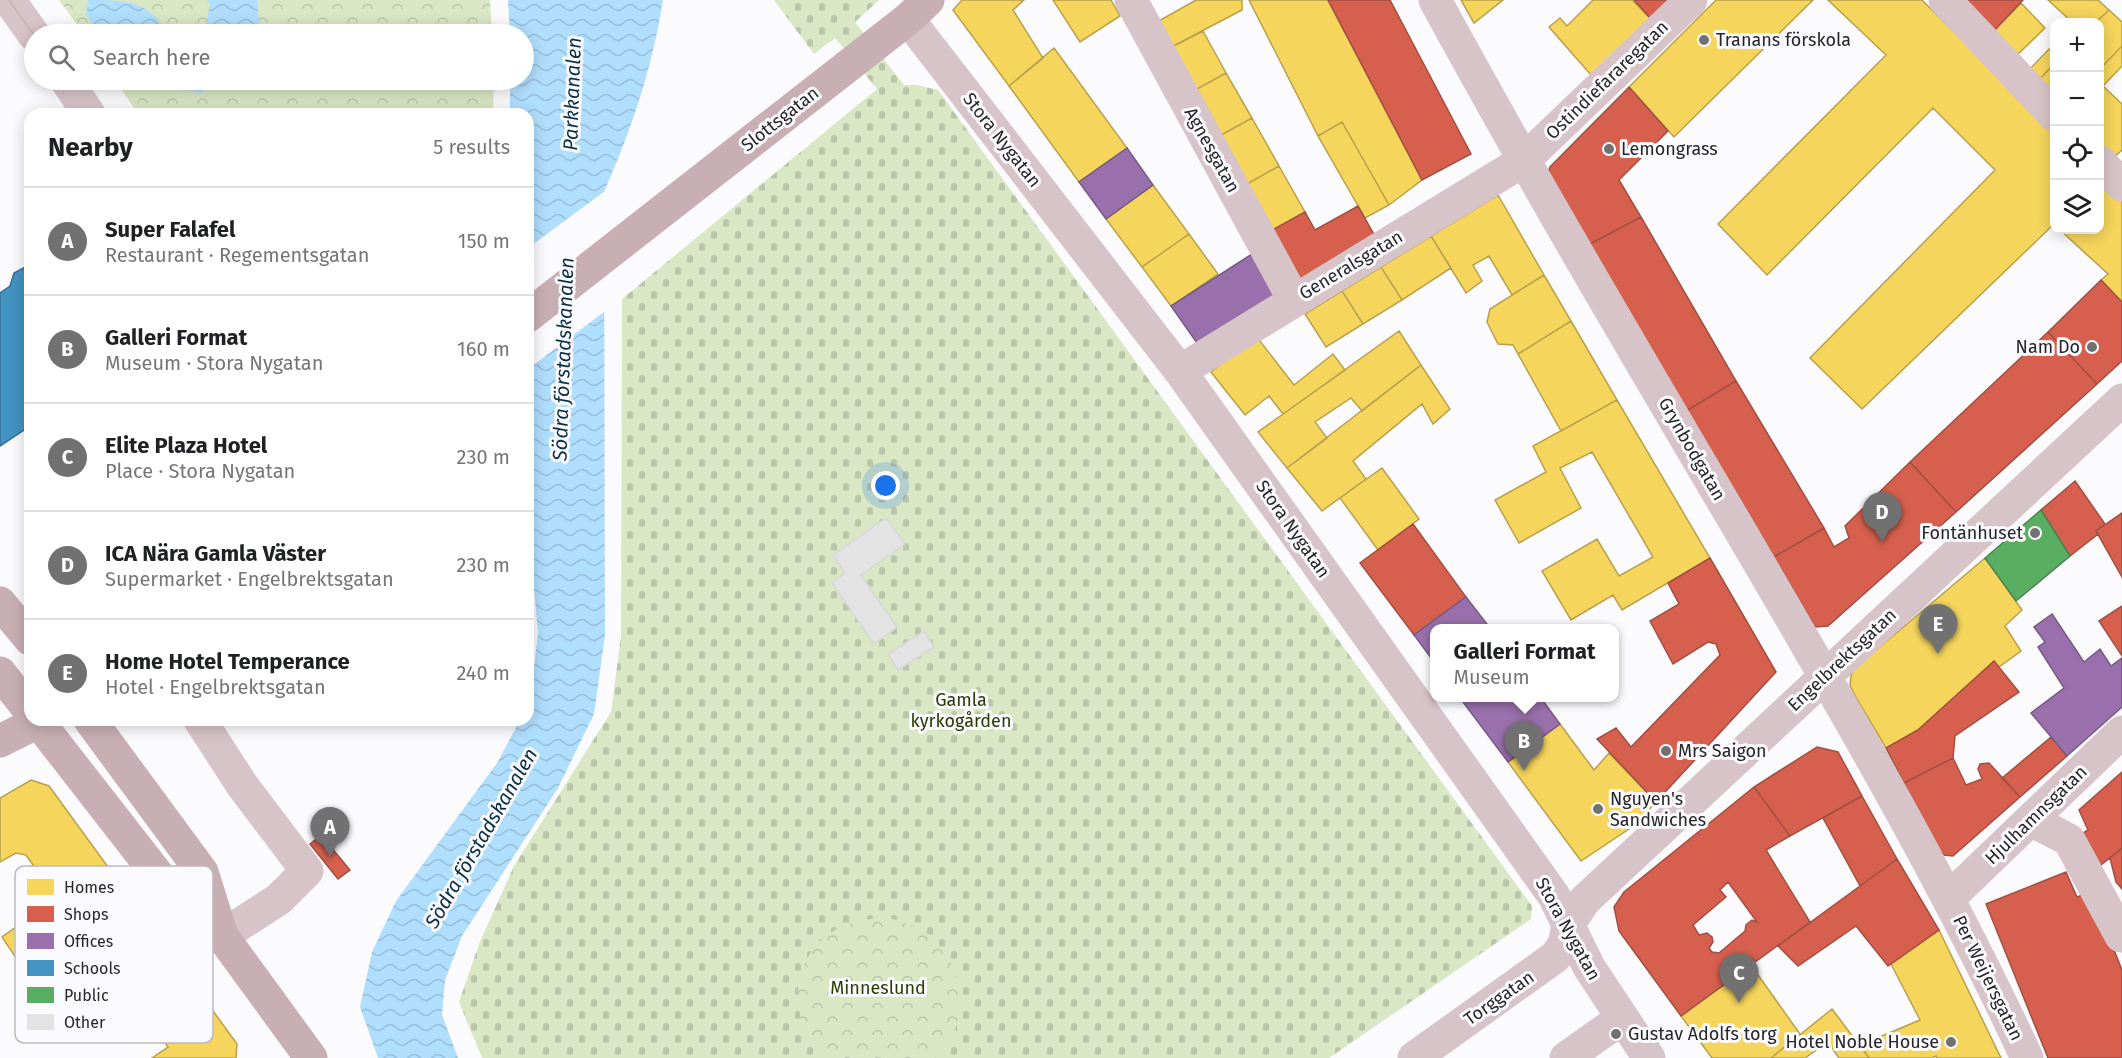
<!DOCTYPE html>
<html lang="en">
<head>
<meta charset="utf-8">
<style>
	:root { --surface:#fff; --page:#f2f2f2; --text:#202124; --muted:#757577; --line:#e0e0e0; --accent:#717172 }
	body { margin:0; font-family:"Fira Sans",sans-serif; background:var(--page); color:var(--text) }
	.controls { position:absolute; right:18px; top:18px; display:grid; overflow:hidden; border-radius:12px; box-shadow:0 3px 15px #0003 }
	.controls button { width:54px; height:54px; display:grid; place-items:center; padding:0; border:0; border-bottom:2px solid var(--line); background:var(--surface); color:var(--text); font:30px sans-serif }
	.you { position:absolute; left:886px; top:486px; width:21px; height:21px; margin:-15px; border:4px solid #fff; border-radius:50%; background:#1a73e8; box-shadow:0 0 0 9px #1a73e833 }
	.badge { display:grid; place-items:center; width:39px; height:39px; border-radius:50%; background:var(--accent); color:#fff; font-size:20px; font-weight:700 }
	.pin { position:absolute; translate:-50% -50px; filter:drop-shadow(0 2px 3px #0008) }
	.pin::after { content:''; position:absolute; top:32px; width:21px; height:18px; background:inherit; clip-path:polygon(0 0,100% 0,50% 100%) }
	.popup { position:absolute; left:1430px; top:624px; width:189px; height:78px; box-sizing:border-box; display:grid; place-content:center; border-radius:12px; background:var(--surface); filter:drop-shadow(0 2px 4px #0005); font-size:20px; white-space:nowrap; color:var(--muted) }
	.popup b { font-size:22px; color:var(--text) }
	.popup::after { content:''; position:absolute; left:50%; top:100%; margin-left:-12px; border:12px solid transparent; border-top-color:var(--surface) }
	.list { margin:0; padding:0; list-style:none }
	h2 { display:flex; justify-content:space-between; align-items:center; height:78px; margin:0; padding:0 24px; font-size:26px }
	h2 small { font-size:20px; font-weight:400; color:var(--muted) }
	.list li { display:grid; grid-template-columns:39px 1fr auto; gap:18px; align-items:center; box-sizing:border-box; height:108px; padding:0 24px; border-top:2px solid var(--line) }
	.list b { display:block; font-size:22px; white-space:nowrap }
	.list p { margin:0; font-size:20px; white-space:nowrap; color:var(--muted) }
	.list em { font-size:20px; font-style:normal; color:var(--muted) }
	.icon { flex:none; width:33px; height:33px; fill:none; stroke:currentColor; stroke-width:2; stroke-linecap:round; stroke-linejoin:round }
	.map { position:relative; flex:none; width:2122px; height:1058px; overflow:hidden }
	.search { position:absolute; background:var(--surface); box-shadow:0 3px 15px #0003; left:24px; top:24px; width:510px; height:66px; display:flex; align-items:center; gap:15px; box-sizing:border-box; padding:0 21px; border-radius:33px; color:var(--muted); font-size:22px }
	.panel { position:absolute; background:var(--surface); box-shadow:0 3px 15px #0003; left:24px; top:108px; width:510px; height:618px; border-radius:18px }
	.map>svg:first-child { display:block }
	.cemetery { fill:url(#cemetery-stones) }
	.park { fill:url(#park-crowns) }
	.water { fill:url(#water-waves) }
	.pier { fill:#fbfbfe }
	.homes { fill:#f6d55c; stroke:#b8a04c; stroke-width:1.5 }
	.shops { fill:#d6604d; stroke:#a14f42; stroke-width:1.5; fill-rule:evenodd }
	.offices { fill:#9970ab; stroke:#765a83; stroke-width:1.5 }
	.schools { fill:#4393c3; stroke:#3a7294; stroke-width:1.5 }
	.public { fill:#5aae61; stroke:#4a8550; stroke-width:1.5 }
	.building { fill:#e4e3e3; stroke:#d8d7d8; stroke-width:1.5 }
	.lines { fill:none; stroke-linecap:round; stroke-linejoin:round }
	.minor { stroke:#d7c4c8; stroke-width:33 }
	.major { stroke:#c8afb4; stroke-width:33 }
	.tram { stroke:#bfb6b8; stroke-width:1.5 }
	.poi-dot { fill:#717172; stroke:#fafaff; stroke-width:2 }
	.labels { text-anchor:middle; stroke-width:6; stroke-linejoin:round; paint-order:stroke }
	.poi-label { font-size:18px; fill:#262627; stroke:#fafaff; text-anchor:start }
	.street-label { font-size:18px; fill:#262627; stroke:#fafaff }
	.park-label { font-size:18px; fill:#2a3c00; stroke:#fafaff }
	.water-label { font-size:20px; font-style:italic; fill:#082f44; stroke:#fafaff }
	.key { fill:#fafaff; stroke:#bababe; stroke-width:1.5 }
	.key-label { font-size:16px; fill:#262627 }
</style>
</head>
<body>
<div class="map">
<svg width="2122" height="1058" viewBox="0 0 2122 1058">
	<defs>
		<pattern id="cemetery-stones" width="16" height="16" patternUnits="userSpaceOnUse" patternTransform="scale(1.5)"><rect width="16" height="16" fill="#d9e7c5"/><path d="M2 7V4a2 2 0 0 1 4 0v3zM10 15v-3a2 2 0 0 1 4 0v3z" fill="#bac6a9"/></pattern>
		<pattern id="park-crowns" width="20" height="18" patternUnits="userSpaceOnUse" patternTransform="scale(1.5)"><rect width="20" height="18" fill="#d9e7c5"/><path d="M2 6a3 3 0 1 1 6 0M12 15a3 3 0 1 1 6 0" fill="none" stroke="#bac6a9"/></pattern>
		<pattern id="water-waves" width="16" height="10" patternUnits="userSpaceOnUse" patternTransform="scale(1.5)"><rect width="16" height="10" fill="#b0defd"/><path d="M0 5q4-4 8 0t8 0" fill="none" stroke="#97bed9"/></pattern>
	</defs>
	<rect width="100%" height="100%" fill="#fbfbfe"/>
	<path class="cemetery" d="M774 0H879L855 22 904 85H917L938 90 1532 906 1531 919 1329 1058H482L459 1002 479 944 514 866 611 712 621 636 622 299 877 89 835 38 814 54Z"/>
	<path class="park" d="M59 0H490L492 34H84Z
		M115 80H494L493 114H138Z
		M886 917C902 922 919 926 932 938 966 967 971 1028 935 1058H822C789 1022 788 960 832 932 849 921 867 919 886 917Z"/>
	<path class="water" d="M88 0C128 0 147 0 169 34H99L86 15Z
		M206 0H257L260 34H195L205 31 210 3Z
		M508 0H663C652 69 632 128 604 192L605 635 594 714 558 788 462 936 445 980 442 1015 458 1058H378L360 1007 372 952 396 901 497 763 520 720H528L538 633 528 522V114H510V80H524V34H510Z
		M150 80H216L201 93Z"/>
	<path class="pier" d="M609 188 608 309 528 369V248Z"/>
	<path class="homes" d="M962 0H1024L1013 10 1043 58 1009 86 953 10Z
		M1053 0H1111L1120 16 1080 42Z
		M1196 0H1242V10L1162 52 1148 27Z
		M1249 0H1328L1422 180 1389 205 1342 122 1318 136Z
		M1461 0H1503L1474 23Z
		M1593 0H1632L1651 19 1591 75 1549 27 1560 18 1567 26Z
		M1716 0H1813L1674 137 1629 87Z
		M1828 0H1922L2054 132V224L1862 409 1810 358 1995 170 1933 108 1767 275 1718 224 1886 55Z
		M2048 0H2098L2109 10 2096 22H2072Z
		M2021 3 2045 28 2013 59 1990 35Z
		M2109 10 2122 22V46L2100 69V22H2096Z
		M1203 31 1226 73 1186 95 1162 52Z
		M2054 44V64L2036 83 2026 73Z
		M2122 46V66L2103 86 2122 104V150L2111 160 2100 148V69Z
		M1054 48 1127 148 1079 182 1009 86Z
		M2054 64V102L2036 83Z
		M1226 73 1252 118 1212 140 1186 95Z
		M1252 118 1279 166 1240 188 1212 140Z
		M1342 122 1389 205 1365 218 1318 136Z
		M1279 166 1305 212 1265 234 1240 188Z
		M2100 176 2122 199V302L2101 280 2108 274 2060 230H2100Z
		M1153 185 1189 234 1142 267 1106 219Z
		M1498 195 1544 275 1512 295 1489 256 1473 265 1482 281 1466 293 1431 236Z
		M1189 234 1218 274 1171 306 1142 267Z
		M1431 236 1451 268 1402 300 1381 267Z
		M1381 267 1402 300 1363 324 1342 291Z
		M1544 275 1571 321 1518 354 1513 345 1498 344 1487 322 1490 309Z
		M1342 291 1363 324 1326 347 1305 314Z
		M1571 321 1617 400 1561 431 1518 354Z
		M1399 331 1421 365 1362 411 1351 398 1315 422 1327 438 1287 468 1258 432Z
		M1256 336 1294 385 1333 354 1345 370 1283 414 1269 396 1245 415 1211 372Z
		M1421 365 1450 409 1433 424 1422 404 1353 461 1366 479 1322 511 1287 468Z
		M1617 400 1710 558 1622 610 1613 595 1571 620 1542 571 1597 539 1619 576 1653 557 1592 452 1560 468 1581 508 1519 543 1495 500 1546 472 1533 446Z
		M1382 468 1419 519 1378 550 1340 498Z
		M1985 558 2022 610 2005 626 2021 651 1999 667 1994 661 1918 730 1886 748 1855 696 1850 685 1851 676 1855 668Z
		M1560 724 1594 770 1609 753 1656 802 1635 825 1581 861 1508 762Z
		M31 780 49 786 119 882 16 958 2 937 52 901 53 893 26 855 16 853 0 862V798Z
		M119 882 168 949 65 1025 49 1002 102 962 70 918Z
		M1939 930 2001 1058H1937L1936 1056 1932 1058H1869L1860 1045 1920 1020 1891 964Z
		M168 949 237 1044 236 1058H152L168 1047 137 1003 107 1026 91 1006Z
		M1751 965 1800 1034 1771 1058H1712L1681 1016Z
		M1832 1009 1869 1058H1839L1828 1042 1805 1058H1771Z"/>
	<path class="shops" d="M1328 0H1390L1471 154 1422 180Z
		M1634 0H1671L1651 19Z
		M1956 0H2023L1990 35Z
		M1629 87 1668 131 1619 180 1641 217 1588 245 1547 176 1550 167Z
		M1358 206 1376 238 1294 284 1265 234 1305 212 1315 230Z
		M1641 217 1736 381 1686 411 1588 245Z
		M2101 280 2122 302V361L2097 384 2048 332Z
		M2048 332 2097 384 1956 512 1910 462Z
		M1736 381 1824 528 1774 557 1686 411Z
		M1910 462 1956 512 1828 626 1815 627 1774 557 1824 528 1834 547 1849 538 1845 526Z
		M2075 481 2105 524 2096 531 2098 534 2070 556 2041 510Z
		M2122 513V577L2096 531Z
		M1413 524 1466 597 1414 635 1360 563Z
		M1710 558 1776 672 1656 802 1597 739 1616 728 1631 747 1720 655 1716 644 1708 642 1673 664 1650 621 1679 604 1668 583Z
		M2122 606V656L2099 621Z
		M1994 661 2019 692 1955 736 1953 758 1904 783 1886 748 1918 730Z
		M2051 737 2067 756 2020 797 2002 778Z
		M1817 747 1838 752 1862 796 1790 836 1754 787Z
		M1953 758 1966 785 1982 779 1978 769 1980 764 1989 763 2020 797 1953 856 1944 855 1938 849 1904 783Z
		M2122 772V848L2101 865 2080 835 2088 830 2079 810Z
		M1754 787 1790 836 1766 850 1810 922 1681 1016 1619 931 1614 907 1624 892ZM1728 882 1757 922 1752 920 1746 925 1745 931 1719 953 1712 952 1709 948 1713 942 1712 937 1707 933 1699 935 1693 925 1726 897 1720 890Z
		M1862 796 1897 859 1860 886 1823 818Z
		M321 835 350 870 338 879 310 844Z
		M2122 848V889L2116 882 2110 858Z
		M1897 859 1939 930 1888 966 1856 926 1798 966 1778 946Z
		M2066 872 2077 897 2091 892 2122 970V1058H2048L1986 904Z"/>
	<path class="offices" d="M1127 148 1153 185 1106 219 1079 182Z
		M1252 254 1274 288 1271 304 1197 343 1171 306Z
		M1466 597 1490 628H1434V662L1414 635Z
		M2052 614 2084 662 2100 649 2111 666 2122 658V707L2067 756 2031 713 2064 688 2038 647 2045 642 2034 627Z
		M1460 698H1541L1560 724 1508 762Z"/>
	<path class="schools" d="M29 265 30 426 0 446V293L10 286 14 273Z"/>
	<path class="public" d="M2041 510 2070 556 2016 601 1985 558Z"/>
	<path class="building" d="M886 518 905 544 861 575 897 627 874 644 832 583 845 573 833 555Z
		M924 631 934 647 898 670 888 654Z"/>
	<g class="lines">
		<path class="minor" d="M9 0 34 35
			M1131 0 1294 300
			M1435 0C1535 184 1642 364 1748 544 1846 712 1945 881 2027 1058
			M1945 0 2054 115
			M908 19 1180 371 1554 896 1589 967 1649 1058
			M66 80 89 114
			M2100 162 2122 185
			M1180 371 1523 161 1691 0
			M200 720 242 785 307 871 279 899 222 936
			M2031 820 2069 840 2121 936
			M1949 898 2122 732
			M1414 1058 1555 957 1564 945 1568 925 1585 900 2122 400
			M1566 1058 1621 1019"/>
		<path class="major" d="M528 316 908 19 928 0
			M0 603 30 639
			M0 673 30 711
			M37 720 178 901 222 936 311 1058
			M90 720 202 872 222 936
			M0 741 42 720"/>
		<path class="tram" d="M9 0 34 35"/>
	</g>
	<g class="poi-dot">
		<circle cx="1704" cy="40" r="6"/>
		<circle cx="1609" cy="149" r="6"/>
		<circle cx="2092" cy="347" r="6"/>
		<circle cx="2035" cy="533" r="6"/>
		<circle cx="1666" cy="751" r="6"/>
		<circle cx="1598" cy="809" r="6"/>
		<circle cx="1616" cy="1034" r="6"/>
		<circle cx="1951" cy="1042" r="6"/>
	</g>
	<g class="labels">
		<g class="poi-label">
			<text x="1716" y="46">Tranans förskola</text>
			<text x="1621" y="155">Lemongrass</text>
			<text x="2080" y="353" text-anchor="end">Nam Do</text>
			<text x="2023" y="539" text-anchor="end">Fontänhuset</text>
			<text x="1678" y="757">Mrs Saigon</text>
			<text x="1610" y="805">Nguyen's<tspan x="1610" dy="21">Sandwiches</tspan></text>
			<text x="1628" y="1040">Gustav Adolfs torg</text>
			<text x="1939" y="1048" text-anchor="end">Hotel Noble House</text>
		</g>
		<g class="street-label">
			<text transform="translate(1607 80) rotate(-44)" y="6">Ostindiefararegatan</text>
			<text transform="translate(780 119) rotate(-38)" y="6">Slottsgatan</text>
			<text transform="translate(1002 140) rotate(52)" y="6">Stora Nygatan</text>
			<text transform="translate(1212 150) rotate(61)" y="6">Agnesgatan</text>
			<text transform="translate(1351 265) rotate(-31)" y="6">Generalsgatan</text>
			<text transform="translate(1692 449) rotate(60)" y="6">Grynbodgatan</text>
			<text transform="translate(1293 529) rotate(55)" y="6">Stora Nygatan</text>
			<text transform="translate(1842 660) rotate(-43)" y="6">Engelbrektsgatan</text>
			<text transform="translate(2036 815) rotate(-44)" y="6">Hjulhamnsgatan</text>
			<text transform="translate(1568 929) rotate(61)" y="6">Stora Nygatan</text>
			<text transform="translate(1988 978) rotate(64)" y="6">Per Weijersgatan</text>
			<text transform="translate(1499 998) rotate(-35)" y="6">Torggatan</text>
		</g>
		<g class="park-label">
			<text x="961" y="706">Gamla<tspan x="961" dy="21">kyrkogården</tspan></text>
			<text x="878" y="994">Minneslund</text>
		</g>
		<g class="water-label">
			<text transform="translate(572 94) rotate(-88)" y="7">Parkkanalen</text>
			<text transform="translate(563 359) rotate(-88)" y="7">Södra förstadskanalen</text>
			<text transform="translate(481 838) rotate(-60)" y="7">Södra förstadskanalen</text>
		</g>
	</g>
	<rect x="15" y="866" width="198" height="177" rx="9" class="key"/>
	<rect x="27" y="879" width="27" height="16" fill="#f6d55c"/>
	<rect x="27" y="906" width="27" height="16" fill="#d6604d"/>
	<rect x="27" y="933" width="27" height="16" fill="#9970ab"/>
	<rect x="27" y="960" width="27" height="16" fill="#4393c3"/>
	<rect x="27" y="987" width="27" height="16" fill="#5aae61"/>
	<rect x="27" y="1014" width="27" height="16" fill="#e4e3e3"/>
	<g class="key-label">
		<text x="64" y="893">Homes</text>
		<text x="64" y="920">Shops</text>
		<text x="64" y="947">Offices</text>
		<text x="64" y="974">Schools</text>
		<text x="64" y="1001">Public</text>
		<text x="64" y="1028">Other</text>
	</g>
</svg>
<div class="controls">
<button>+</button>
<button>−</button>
<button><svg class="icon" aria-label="locate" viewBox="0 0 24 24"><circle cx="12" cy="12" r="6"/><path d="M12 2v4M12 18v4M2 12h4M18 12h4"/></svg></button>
<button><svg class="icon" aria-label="layers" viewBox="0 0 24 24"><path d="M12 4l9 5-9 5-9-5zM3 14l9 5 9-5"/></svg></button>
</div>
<div class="you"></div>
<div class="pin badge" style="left:330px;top:857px">A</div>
<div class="pin badge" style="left:1524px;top:771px">B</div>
<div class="popup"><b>Galleri Format</b>Museum</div>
<div class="pin badge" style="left:1739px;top:1003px">C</div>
<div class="pin badge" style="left:1882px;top:542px">D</div>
<div class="pin badge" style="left:1938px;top:654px">E</div>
<div class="search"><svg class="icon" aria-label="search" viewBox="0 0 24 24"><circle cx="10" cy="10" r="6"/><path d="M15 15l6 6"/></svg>Search here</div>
<section class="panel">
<h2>Nearby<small>5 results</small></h2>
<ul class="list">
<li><span class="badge">A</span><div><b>Super Falafel</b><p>Restaurant · Regementsgatan</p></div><em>150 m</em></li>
<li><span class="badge">B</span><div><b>Galleri Format</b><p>Museum · Stora Nygatan</p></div><em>160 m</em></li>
<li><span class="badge">C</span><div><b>Elite Plaza Hotel</b><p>Place · Stora Nygatan</p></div><em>230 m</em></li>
<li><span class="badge">D</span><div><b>ICA Nära Gamla Väster</b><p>Supermarket · Engelbrektsgatan</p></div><em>230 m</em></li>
<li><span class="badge">E</span><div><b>Home Hotel Temperance</b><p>Hotel · Engelbrektsgatan</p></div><em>240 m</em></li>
</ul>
</section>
</div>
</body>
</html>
